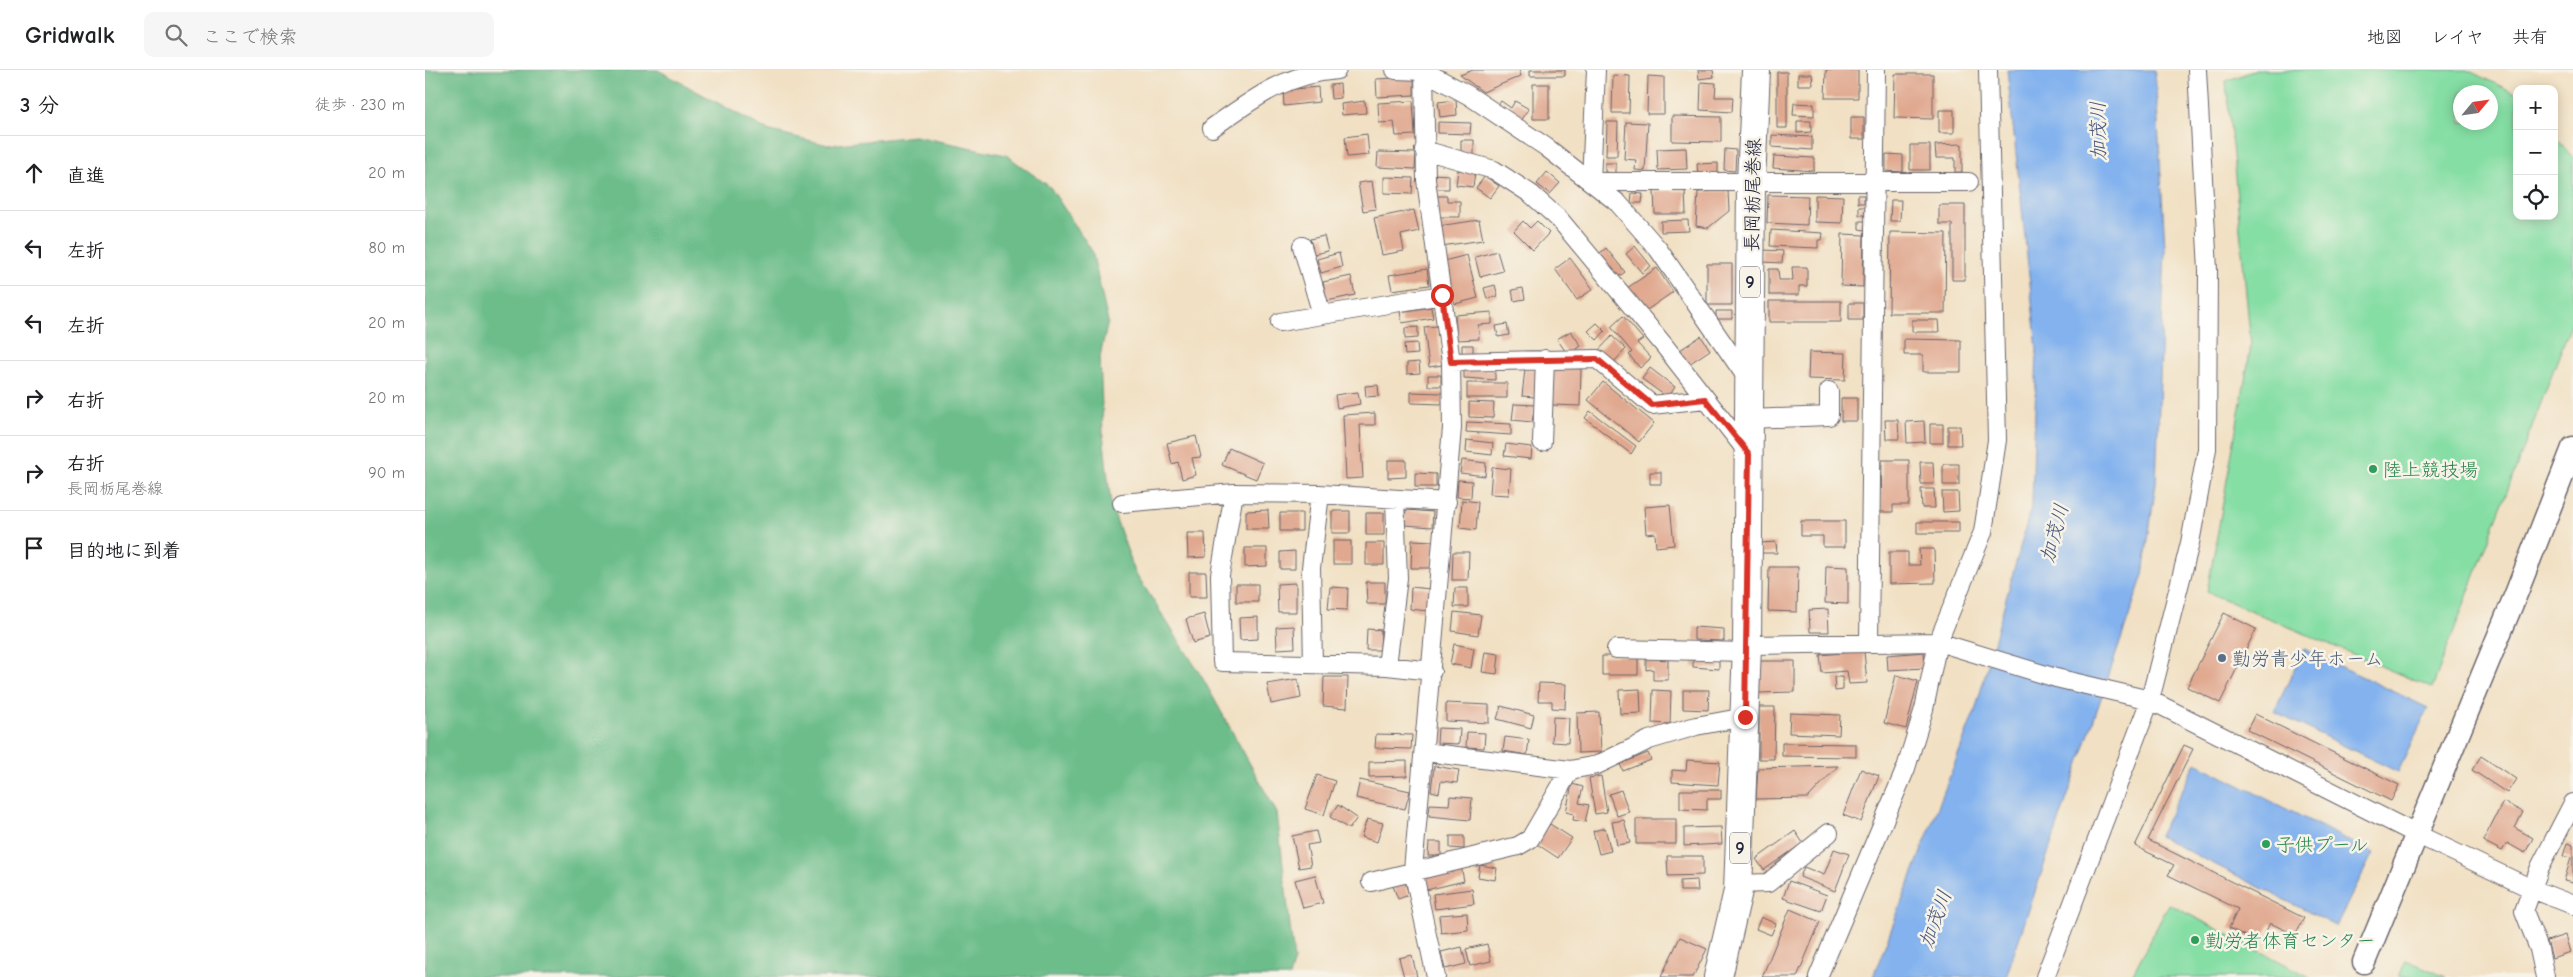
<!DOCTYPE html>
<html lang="ja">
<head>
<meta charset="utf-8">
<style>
	:root { --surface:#fff; --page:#f6f6f6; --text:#202124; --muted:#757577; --line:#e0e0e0 }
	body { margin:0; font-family:"Comic Neue","Klee One",sans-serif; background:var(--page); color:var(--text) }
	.controls { position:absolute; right:15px; top:15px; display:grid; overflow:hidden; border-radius:10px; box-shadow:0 2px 12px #0003 }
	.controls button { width:45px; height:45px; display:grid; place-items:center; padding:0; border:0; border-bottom:1px solid var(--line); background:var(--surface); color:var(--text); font:25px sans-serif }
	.compass { position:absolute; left:2028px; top:15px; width:45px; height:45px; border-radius:50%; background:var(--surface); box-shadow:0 2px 12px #0003; rotate:61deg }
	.stop { position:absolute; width:15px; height:15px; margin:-11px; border:4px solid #d93025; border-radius:50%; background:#fff }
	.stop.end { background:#d93025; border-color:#fff; box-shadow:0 1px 5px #0008 }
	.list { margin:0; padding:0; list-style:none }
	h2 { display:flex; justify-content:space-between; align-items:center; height:65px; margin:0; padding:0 20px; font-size:21px }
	h2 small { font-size:16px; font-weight:400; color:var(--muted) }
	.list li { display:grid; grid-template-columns:32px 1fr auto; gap:15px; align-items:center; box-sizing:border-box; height:75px; padding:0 20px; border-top:1px solid var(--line) }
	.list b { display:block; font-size:19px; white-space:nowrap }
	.list p { margin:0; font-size:16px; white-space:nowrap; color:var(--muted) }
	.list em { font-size:16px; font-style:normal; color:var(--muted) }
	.icon { flex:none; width:28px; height:28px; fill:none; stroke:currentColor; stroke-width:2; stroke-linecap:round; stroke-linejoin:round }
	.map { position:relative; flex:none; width:2148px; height:907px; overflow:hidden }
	header { display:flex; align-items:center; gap:30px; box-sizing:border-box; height:70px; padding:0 25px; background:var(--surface); border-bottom:1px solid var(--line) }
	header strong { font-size:24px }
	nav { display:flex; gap:28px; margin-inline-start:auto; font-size:18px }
	.search { width:350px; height:45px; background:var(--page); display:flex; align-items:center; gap:12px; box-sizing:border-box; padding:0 18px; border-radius:10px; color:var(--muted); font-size:19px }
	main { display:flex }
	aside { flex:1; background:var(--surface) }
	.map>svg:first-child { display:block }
	.green { fill:#85dea4; stroke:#548070; fill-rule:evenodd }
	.forest { fill:#6cbd8a; stroke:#477062 }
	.water { fill:#83b2ee; stroke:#526a94 }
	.building { fill:#e0a88f }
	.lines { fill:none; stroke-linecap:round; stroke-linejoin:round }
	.minor-casing { stroke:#6a646b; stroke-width:20 }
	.tertiary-casing { stroke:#6a646b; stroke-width:25 }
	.primary-casing { stroke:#6a646b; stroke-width:30 }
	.minor { stroke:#fff; stroke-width:18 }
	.tertiary { stroke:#fff; stroke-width:22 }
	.primary { stroke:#fff; stroke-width:28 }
	.route { stroke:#d93025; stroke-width:6 }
	.leisure-dot { fill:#2e9e5b; stroke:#f7f3e8; stroke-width:2 }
	.service-dot { fill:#5c6f8a; stroke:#f7f3e8; stroke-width:2 }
	.labels { text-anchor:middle; stroke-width:5; stroke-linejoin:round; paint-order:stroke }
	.shield { fill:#f7f3e8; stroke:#62616f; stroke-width:1 }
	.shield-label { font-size:18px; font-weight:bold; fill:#22223b }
	.street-label { font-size:19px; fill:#22223b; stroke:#f7f3e8 }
	.leisure-label { font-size:19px; fill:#27864d; stroke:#f7f3e8; text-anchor:start }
	.service-label { font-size:19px; fill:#4e5e75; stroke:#f7f3e8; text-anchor:start }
	.water-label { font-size:20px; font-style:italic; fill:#44547a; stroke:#f7f3e8 }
</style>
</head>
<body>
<header>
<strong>Gridwalk</strong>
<div class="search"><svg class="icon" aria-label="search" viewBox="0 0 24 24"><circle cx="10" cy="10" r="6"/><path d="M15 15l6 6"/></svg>ここで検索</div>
<nav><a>地図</a><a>レイヤ</a><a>共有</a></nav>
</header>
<main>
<aside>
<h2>3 分<small>徒歩 · 230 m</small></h2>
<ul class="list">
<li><svg class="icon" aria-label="ahead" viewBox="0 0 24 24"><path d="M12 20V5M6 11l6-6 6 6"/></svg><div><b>直進</b></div><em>20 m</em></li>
<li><svg class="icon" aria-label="left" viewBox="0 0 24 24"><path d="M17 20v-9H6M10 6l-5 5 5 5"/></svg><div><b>左折</b></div><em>80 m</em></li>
<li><svg class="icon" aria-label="left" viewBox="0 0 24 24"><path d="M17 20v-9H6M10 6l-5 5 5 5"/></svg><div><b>左折</b></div><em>20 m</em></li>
<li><svg class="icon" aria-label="right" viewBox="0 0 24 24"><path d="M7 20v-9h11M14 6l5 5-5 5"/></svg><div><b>右折</b></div><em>20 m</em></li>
<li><svg class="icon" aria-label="right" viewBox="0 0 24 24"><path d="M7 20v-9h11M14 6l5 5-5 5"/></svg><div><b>右折</b><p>長岡栃尾巻線</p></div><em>90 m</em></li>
<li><svg class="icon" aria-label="arrive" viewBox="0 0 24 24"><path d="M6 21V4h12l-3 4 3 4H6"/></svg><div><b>目的地に到着</b></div></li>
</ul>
</aside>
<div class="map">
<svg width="2148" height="907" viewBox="0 0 2148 907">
	<rect width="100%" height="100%" fill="#f7f3e8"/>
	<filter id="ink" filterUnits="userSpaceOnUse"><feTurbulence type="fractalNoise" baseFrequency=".02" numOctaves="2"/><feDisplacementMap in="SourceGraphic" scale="10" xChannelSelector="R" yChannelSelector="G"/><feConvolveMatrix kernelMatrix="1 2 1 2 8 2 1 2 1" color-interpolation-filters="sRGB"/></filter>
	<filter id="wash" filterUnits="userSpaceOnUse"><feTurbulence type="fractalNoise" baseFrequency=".0096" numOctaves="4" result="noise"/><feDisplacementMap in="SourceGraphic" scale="20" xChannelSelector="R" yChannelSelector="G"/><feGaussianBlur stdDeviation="1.12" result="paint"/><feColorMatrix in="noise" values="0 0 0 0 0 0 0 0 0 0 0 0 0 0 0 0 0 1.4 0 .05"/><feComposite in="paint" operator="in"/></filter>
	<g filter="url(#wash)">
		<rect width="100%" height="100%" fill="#f1e0c3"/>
		<path class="green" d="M1831 0H2042L2092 24V146H2129V65L2148 88V249L2007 618 1782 522 1826 276 1801 11ZM2036 22H2066V52H2036Z
			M1744 834 1885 907H1706Z
			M1981 890 2021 907H1974Z"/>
		<path class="forest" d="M0 0H233L342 60 403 75 490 66 581 85 625 117 667 181 683 252 675 286 678 364 686 435 710 502 777 607 852 743 869 890 864 907H0Z"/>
		<path class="water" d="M1582 0H1730L1740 178 1731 413 1718 505 1581 907H1448L1551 638 1607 434 1612 279Z
			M1879 579 2003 638 1973 702 1849 642Z
			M1771 693 1948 783 1911 856 1734 766Z"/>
		<g id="blocks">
			<path class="building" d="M1048 0H1094L1096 6 1058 22 1035 5Z
				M1105 0H1140V6H1105Z
				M1273 0H1288L1289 7 1274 9Z
				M1401 0H1433V28H1400Z
				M1352 2H1362V58H1352Z
				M1373 4H1387L1388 15H1373Z
				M1470 4H1508V49L1469 48Z
				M1188 5 1205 6 1204 43H1187Z
				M1223 6 1239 7V44H1222Z
				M989 7V25L952 27 951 9Z
				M1276 12 1291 13 1290 27H1308L1307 42 1275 40Z
				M915 14 916 28 906 29 905 15Z
				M1108 14H1124V49H1108Z
				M893 17 894 32 859 36 858 20Z
				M1031 30 1032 45 1015 47 1013 32Z
				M940 31 941 43 917 45 916 34Z
				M988 31 990 65 971 66 969 52 954 53 953 33Z
				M1076 31 1086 38 1090 31 1104 39 1096 51 1073 35Z
				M1369 33 1389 34V46L1368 45Z
				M1514 40H1529V63H1514Z
				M1247 46 1296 47V72L1247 71Z
				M1426 47H1439V69H1426Z
				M1372 51H1386V62L1372 63Z
				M1013 52 1046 53 1045 64 1013 63Z
				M1182 52H1193L1192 86H1181Z
				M1201 52 1223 53 1220 101 1210 100 1211 90 1199 89Z
				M942 64 944 85 922 87 920 67Z
				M1347 65 1387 67V80L1347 77Z
				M1036 70H1049V85H1036Z
				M1537 74V102H1530V88H1511L1510 75Z
				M1485 75H1505V100H1485Z
				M1261 78 1262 99 1233 100 1232 79Z
				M1300 79 1311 80 1310 101 1299 100Z
				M953 82 991 83 990 99 952 97Z
				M1461 84 1478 85V102L1461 101Z
				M1349 86 1389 88V101L1348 98Z
				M1180 93H1191V103L1180 102Z
				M1293 93V104L1273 105 1272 94Z
				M1033 100 1050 102 1048 117 1031 115Z
				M1122 102 1135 113 1125 124 1112 114Z
				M1007 104 1024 105V119H1007Z
				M1060 106 1074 116 1065 128 1051 118Z
				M959 107 988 108 987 124 959 123Z
				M947 111 951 139 938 141 933 113Z
				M1229 121H1260L1261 144H1230Z
				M1303 121 1304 141 1283 158 1271 156 1273 122Z
				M1207 123 1218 124 1217 133H1206Z
				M1343 125 1383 126 1382 155 1342 153Z
				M1390 125 1418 126 1417 153 1390 152Z
				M1433 125H1439V133H1433Z
				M1009 126H1022V131H1035V147H1009Z
				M1466 130H1476L1475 151H1465Z
				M1514 135H1540V210H1527V154H1514Z
				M1434 137H1440V145H1434Z
				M989 140 994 161 976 165 979 181 957 185 949 148Z
				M1054 150 1058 170 1016 176 1013 156Z
				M1263 150 1264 161 1236 162V151Z
				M1098 151 1105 158 1112 151 1124 163 1108 180 1089 161Z
				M1434 151H1440V160L1434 159Z
				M1346 160 1398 163 1397 170H1393V178L1345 176Z
				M1465 162 1521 163 1520 243H1464Z
				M1417 164 1439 165 1438 217 1416 216Z
				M899 166 903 181 889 184 885 169Z
				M1210 176 1226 196 1217 203 1201 184Z
				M1181 178 1200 202 1192 208 1174 184Z
				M1338 180 1358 181 1357 193 1337 192Z
				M1072 181 1078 201 1055 207 1050 187Z
				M914 183 917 197 896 203 892 189Z
				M1042 185 1053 228 1030 234 1019 191Z
				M1145 188 1168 219 1152 230 1130 199Z
				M1282 194H1307V235H1282Z
				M1367 197H1382V216H1374V225H1344V199H1353L1354 210H1368Z
				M1232 198 1248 222 1219 242 1202 218Z
				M1002 199 1004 215 967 220 964 205Z
				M926 206 930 225 902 231 898 212Z
				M1070 215 1073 226 1062 229 1059 218Z
				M1098 218 1100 229 1089 231 1087 220Z
				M1344 231H1416V252H1344Z
				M1424 233H1438V250H1424Z
				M1006 237 1008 248 977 253 975 242Z
				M1291 241H1307V249H1291Z
				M1067 242V254L1053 255 1054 269 1032 270 1030 245Z
				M1198 246 1218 269 1212 273 1226 288 1215 298 1204 285 1207 282 1186 257Z
				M1487 250H1513L1514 262H1487Z
				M1172 253 1180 261 1172 270 1163 261Z
				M1082 254 1084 265 1073 267 1071 256Z
				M1012 256 1017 295 1004 297 999 257Z
				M993 257V268L980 269V258Z
				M1146 261 1156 276 1143 285 1132 269Z
				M1187 266 1201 279 1188 293 1174 280Z
				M1276 266 1285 280 1261 296 1252 282Z
				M1479 269 1536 270V302H1498V285H1479Z
				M992 273 993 284 980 285 979 274Z
				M1037 275H1048V286H1037Z
				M1384 282 1421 283 1420 310 1383 309Z
				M994 292 995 303 982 304V293Z
				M1128 298 1156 299 1155 336 1127 335Z
				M1225 298 1250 317 1243 328 1217 309Z
				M1039 299 1070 300V310L1039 308Z
				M1100 299 1112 300 1110 327 1097 326Z
				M1003 305H1016V316H1003Z
				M1178 312 1229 353 1214 372 1163 330Z
				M1042 313H1082V328H1042Z
				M953 315 954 326 941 327 940 316Z
				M933 322 935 334 912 338 910 325Z
				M986 322 1018 323 1017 334 986 333Z
				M1416 328H1432V351H1416Z
				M1044 332 1069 333 1068 348 1044 347Z
				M1089 334 1110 335 1107 352 1087 350Z
				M1165 341 1211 376 1206 384 1160 348Z
				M950 343V355H935L938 408 921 409 918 345Z
				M1460 350H1473L1474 369H1461Z
				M1499 351 1500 372 1482 373 1481 352Z
				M1042 352 1086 354V365L1041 362Z
				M1505 354H1518V373H1505Z
				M1523 356H1535L1536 375H1523Z
				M771 366 776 387 767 388 771 405 757 409 753 392 747 394 742 373Z
				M1042 370 1068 373 1067 385 1041 382Z
				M1081 374 1107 377 1106 389 1079 386Z
				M804 378 838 393 831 409 797 395Z
				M963 390H981V407L963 408Z
				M1037 390 1061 393 1060 406 1035 403Z
				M1457 390H1484V435H1468V442H1456Z
				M1495 392H1508L1509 414H1496Z
				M1518 394H1534V415H1518Z
				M1067 397 1086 399 1084 425 1065 424Z
				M1225 402H1236V414H1225Z
				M990 403 1011 404V417H990Z
				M1033 410 1047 411 1046 428 1032 427Z
				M1496 419H1509L1510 438H1497Z
				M1517 422H1533L1534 441 1518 442Z
				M1037 430 1053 432 1051 460 1035 458Z
				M1245 435 1249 475 1231 477 1230 463 1221 464 1219 437Z
				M843 440 844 459H821V441Z
				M981 440 1008 442 1007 457 980 455Z
				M907 441H925V463H907Z
				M855 443H877V461H855Z
				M941 443H959V465H941Z
				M1376 451H1420V477H1398V466H1376Z
				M1492 452H1534V463H1492Z
				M762 463H780L781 487 763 488Z
				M987 470 1009 471 1008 498H986Z
				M908 471H926V494H908Z
				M1351 472 1352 483H1336V473Z
				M941 473H959V495H941Z
				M820 478H842V496L820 497Z
				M1494 479H1509L1510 513 1464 514V482H1483V495H1495Z
				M870 481V499H855V482Z
				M1028 482H1044L1043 510H1027Z
				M1401 496 1423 497V534L1400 533Z
				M1344 497H1373L1372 542 1343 541Z
				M764 502H781L782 527H764Z
				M941 512H960V534H942Z
				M871 513V542H853L852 514Z
				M811 514H833V532H811Z
				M905 517 923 518 922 540 903 539Z
				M986 517 1005 519 1003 541 985 539Z
				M1030 518H1043V537H1029Z
				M1403 539 1404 562H1385L1384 540Z
				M1029 542 1056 545 1053 565 1027 561Z
				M1799 543 1831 559 1795 633 1762 617Z
				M779 544 785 568 768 573 761 549Z
				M833 547V569L815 570 814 548Z
				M869 556 870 578 852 579 851 557Z
				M1269 557 1299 559V571L1269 570Z
				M942 559 956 560 955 580H941Z
				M1029 574 1049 578 1046 598 1025 594Z
				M1439 581 1442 613 1424 614 1422 601 1397 603 1395 585Z
				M1060 582 1074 584 1072 604 1057 602Z
				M1499 582 1500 598 1463 600 1462 585Z
				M1177 586H1213V605H1177Z
				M1221 586H1243V610H1228V599L1221 600Z
				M1268 586 1294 588V599L1268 597Z
				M1333 591H1370V622L1333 623Z
				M1471 605 1493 611 1481 659 1459 653Z
				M899 607H923L922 638 898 636Z
				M1409 607H1418V620L1410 621Z
				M873 609 876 628 846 634 842 614Z
				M1114 613 1141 614 1140 639 1127 638V631H1113Z
				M1215 619 1216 643 1195 644 1194 620Z
				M1228 620 1246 621 1245 654 1227 653Z
				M1258 620H1284L1283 640 1258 639Z
				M1021 633 1064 635V653L1021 651Z
				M1076 636 1109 645 1106 658 1072 649Z
				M1334 637H1350L1349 689H1334Z
				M1174 642 1176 682 1153 683 1152 643Z
				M1365 643 1415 645 1414 665 1364 663Z
				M1830 644 1974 715 1966 731 1822 660Z
				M1128 647 1144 648 1143 673 1127 672Z
				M1013 658 1035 659 1034 674 1012 673Z
				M1042 662 1060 663 1059 678 1041 677Z
				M951 664 987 665 986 679 950 678Z
				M1080 667 1104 670 1102 685 1078 681Z
				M1357 673 1431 674V687L1357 686Z
				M1759 675 1768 679 1723 770 1879 848 1870 865 1845 853 1835 873 1804 858 1813 839 1743 805 1749 795 1710 776Z
				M1223 683 1226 690 1198 701 1195 694Z
				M2056 686 2091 709 2082 723 2047 700Z
				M1262 690 1295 692 1293 715 1247 712V700L1261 701Z
				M982 691V706L944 707V692Z
				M1009 696 1034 700 1032 713 1016 711 1014 723 1006 721Z
				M1413 696 1383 728 1331 729 1333 698Z
				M1436 699 1454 706 1436 752 1418 745Z
				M892 705 910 711 899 745 880 739Z
				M1176 706 1182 742 1170 744 1164 708Z
				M935 710 985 721 980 739 931 728Z
				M1147 714 1158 717 1154 733 1164 735 1160 752 1148 750 1149 744 1141 742Z
				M1196 720 1204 742 1192 746 1184 724Z
				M1255 720H1296V729H1282V740L1255 739Z
				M1025 726 1047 728 1045 750 1004 746 1005 734 1024 735Z
				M2078 732 2098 742 2090 758 2108 768 2100 783 2082 773 2077 781 2058 771Z
				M913 735 932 748 924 759 905 747Z
				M942 749 958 753 952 772 936 767Z
				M1211 749H1251V774H1211Z
				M1199 750 1205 773 1192 775 1187 752Z
				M1125 754 1147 768 1133 788 1112 774Z
				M1296 757 1297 774 1259 776V758Z
				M1180 758 1186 781 1174 784 1168 761Z
				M891 761 894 773 882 775 886 796 874 798 867 766Z
				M1370 761 1378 773 1339 800 1331 789Z
				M1025 766H1039V779L1025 778Z
				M1004 772H1016V786H1003Z
				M2142 773 2148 775V813L2139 811 2146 788 2138 786Z
				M1409 779 1424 784 1410 821 1375 807 1379 797 1399 805Z
				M1242 786H1278V805L1243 806Z
				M1055 795 1072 798 1070 810 1053 807Z
				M1036 796 1039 811 1001 820 998 805Z
				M890 805 898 833 878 838 870 810Z
				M1272 810 1273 821H1255V811Z
				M1364 811 1402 825 1396 841 1358 828Z
				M980 812 984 825 973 829 968 816Z
				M1047 819 1049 834 1010 839 1008 824Z
				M1365 839 1395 852 1372 907H1337Z
				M1042 843 1043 860 1016 863 1014 845Z
				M1336 847 1351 854 1346 865 1331 859Z
				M2140 865 2145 882 2127 888 2122 871Z
				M1255 867 1282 879 1268 907H1236Z
				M1062 874 1066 891 1045 896 1041 879Z
				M1037 877 1041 894 1020 899 1016 882Z
				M987 885 992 907H979L974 888Z"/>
		</g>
	</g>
	<g filter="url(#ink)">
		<use href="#blocks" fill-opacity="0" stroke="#6a646b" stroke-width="1"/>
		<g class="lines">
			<defs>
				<path id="minor" d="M970 0 999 1 1043 25 1121 77 1193 133 1233 179 1324 311
					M999 0 1001 110 1026 292 1027 358 988 800 1011 907
					M1171 0 1166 112H1544
					M787 58C828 29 860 4 912 0
					M999 80 1069 100 1106 124 1135 150 1238 274 1324 384
					M877 176 897 245
					M855 252 1017 225
					M1026 292 1172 289 1227 335 1280 329
					M1324 349 1404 346V321
					M1117 372 1120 289
					M809 423 795 505 797 592 962 596 1007 601
					M697 433 809 423 895 424 1022 432
					M1444 572 1451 0
					M1322 575 1513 572 1631 608 1725 630 1991 764 2107 819 2148 835
					M1191 579 1322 582
					M888 594 886 498 895 424
					M962 596 973 508 970 430
					M1000 682 1145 700 1172 695 1224 670 1271 656 1320 647
					M946 812 1093 776 1105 769 1145 700
					M1313 814 1343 813 1404 763
					M1393 907 1481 698 1499 639 1513 572 1558 462 1572 370 1563 0
					M1620 907 1725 630 1765 473 1782 379 1783 200 1772 0
					M2120 907 2114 879 2099 841 2115 797 2148 733"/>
				<path id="tertiary" d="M1939 892 2091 524 2148 378"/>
				<path id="primary" d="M1293 907 1313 821 1322 575 1326 112 1331 0"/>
			</defs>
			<use href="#minor" class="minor-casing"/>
			<use href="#tertiary" class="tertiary-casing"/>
			<use href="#primary" class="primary-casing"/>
			<use href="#minor" class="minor"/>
			<use href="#tertiary" class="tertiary"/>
			<use href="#primary" class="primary"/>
		</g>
	</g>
	<g class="lines" filter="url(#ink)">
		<path class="route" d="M1017 225 1026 292 1172 289 1227 335 1280 329 1324 384 1320 647"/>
	</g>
	<g class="leisure-dot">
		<circle cx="1948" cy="399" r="5"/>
		<circle cx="1841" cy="774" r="5"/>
		<circle cx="1770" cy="870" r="5"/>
	</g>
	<circle class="service-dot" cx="1797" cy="588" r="5"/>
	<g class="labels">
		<g class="shield">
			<rect x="1315" y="196.5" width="20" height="31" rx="4"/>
			<rect x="1305" y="762.5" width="20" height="31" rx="4"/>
		</g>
		<g class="shield-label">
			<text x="1325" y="218">9</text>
			<text x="1315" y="784">9</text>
		</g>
		<g class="street-label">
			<text transform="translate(1327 125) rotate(-89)" y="7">長岡栃尾巻線</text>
		</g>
		<g class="leisure-label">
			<text x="1958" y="406">陸上競技場</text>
			<text x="1851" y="781">子供プール</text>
			<text x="1780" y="877">勤労者体育センター</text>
		</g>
		<g class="service-label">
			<text x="1807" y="595">勤労青少年ホーム</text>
		</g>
		<g class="water-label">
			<text transform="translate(1673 61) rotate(-91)" y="7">加茂川</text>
			<text transform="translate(1629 463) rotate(-75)" y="7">加茂川</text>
			<text transform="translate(1510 849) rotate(-70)" y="7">加茂川</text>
		</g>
	</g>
</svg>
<div class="controls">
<button>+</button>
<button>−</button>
<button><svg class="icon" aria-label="locate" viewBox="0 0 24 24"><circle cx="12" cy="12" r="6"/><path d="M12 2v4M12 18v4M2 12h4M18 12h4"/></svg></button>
</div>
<svg class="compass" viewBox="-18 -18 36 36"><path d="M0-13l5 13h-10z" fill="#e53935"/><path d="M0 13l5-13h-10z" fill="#757577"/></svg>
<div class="stop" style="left:1017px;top:225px"></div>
<div class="stop end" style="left:1320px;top:647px"></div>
</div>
</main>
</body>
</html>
